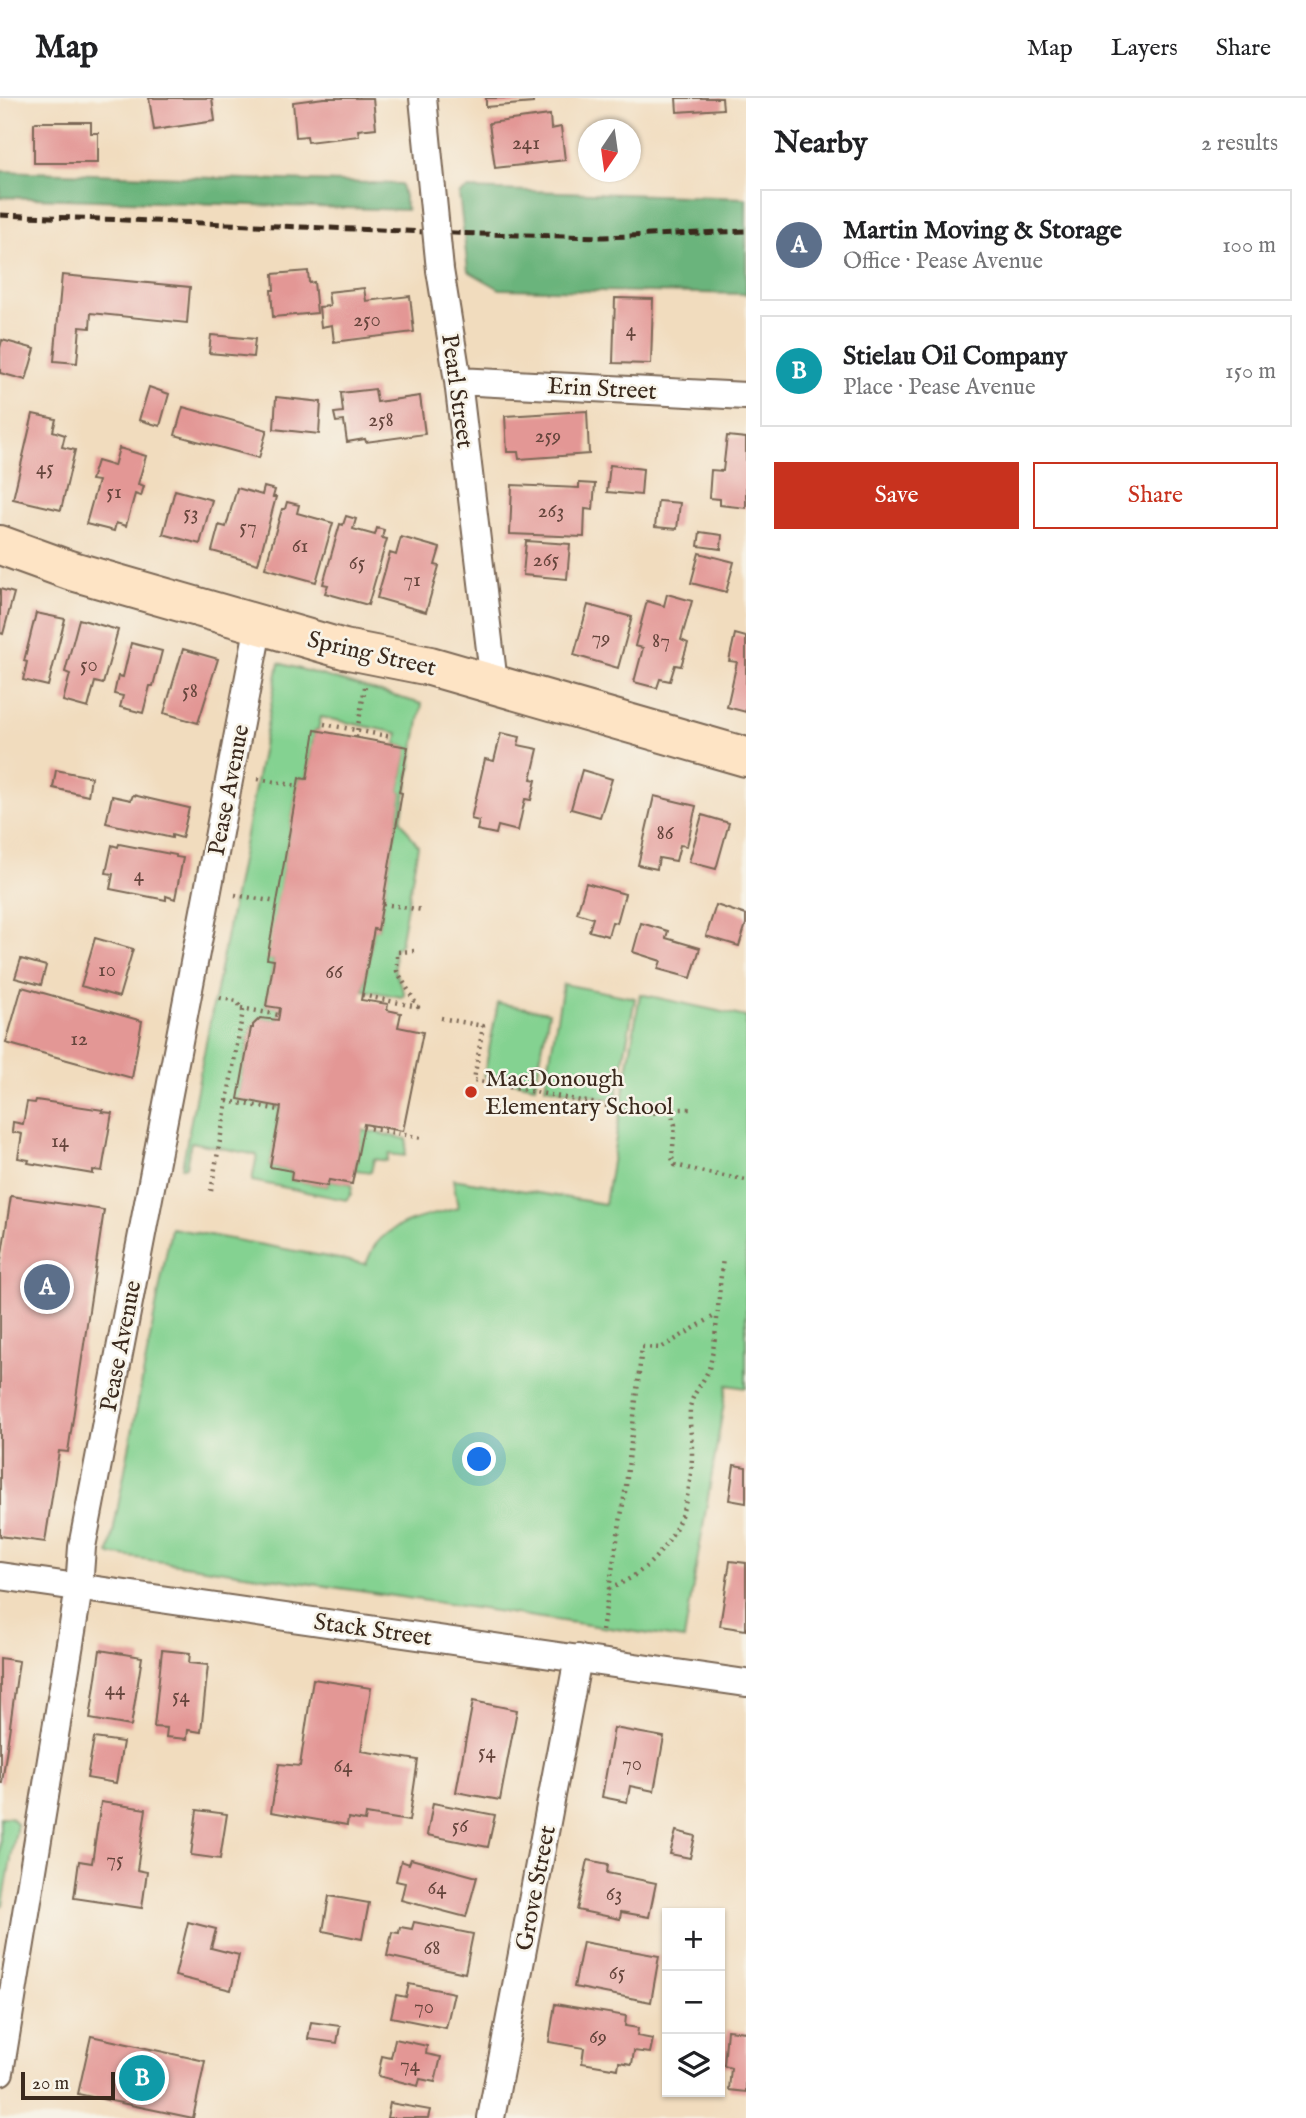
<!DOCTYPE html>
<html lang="en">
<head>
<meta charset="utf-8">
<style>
	:root { --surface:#fff; --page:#f2f2f2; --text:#202124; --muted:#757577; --line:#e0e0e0; --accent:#c8321e }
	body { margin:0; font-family:"IM FELL English",serif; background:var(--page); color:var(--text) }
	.controls { position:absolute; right:21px; bottom:21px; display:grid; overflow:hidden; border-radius:0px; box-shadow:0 2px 5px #0004 }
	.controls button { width:63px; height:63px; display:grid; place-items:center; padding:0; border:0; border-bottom:2px solid var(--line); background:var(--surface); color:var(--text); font:35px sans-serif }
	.compass { position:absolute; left:578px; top:21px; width:63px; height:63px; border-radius:50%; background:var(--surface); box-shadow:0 2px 5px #0004; rotate:193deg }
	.scale { position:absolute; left:21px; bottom:18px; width:94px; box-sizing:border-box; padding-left:7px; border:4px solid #3b2a1e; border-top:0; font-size:19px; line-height:24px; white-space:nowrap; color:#3b2a1e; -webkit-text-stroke:5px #f7f3e8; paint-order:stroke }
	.you { position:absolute; left:480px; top:1362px; width:24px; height:24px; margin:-18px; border:5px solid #fff; border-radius:50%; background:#1a73e8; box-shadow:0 0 0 10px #1a73e833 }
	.badge { display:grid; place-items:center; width:46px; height:46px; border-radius:50%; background:var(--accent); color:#fff; font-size:23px; font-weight:700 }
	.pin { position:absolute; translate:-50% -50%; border:4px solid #fff; box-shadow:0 2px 7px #0006 }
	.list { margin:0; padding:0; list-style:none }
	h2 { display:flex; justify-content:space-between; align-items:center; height:91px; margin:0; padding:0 28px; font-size:30px }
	h2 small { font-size:23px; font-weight:400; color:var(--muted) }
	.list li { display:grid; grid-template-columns:46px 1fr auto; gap:21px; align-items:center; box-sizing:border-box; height:112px; margin:0 14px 14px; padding:0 14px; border:2px solid var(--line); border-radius:0px }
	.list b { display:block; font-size:26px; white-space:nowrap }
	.list p { margin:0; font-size:23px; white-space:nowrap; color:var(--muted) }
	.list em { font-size:23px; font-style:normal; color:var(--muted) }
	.actions { display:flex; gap:14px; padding:21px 28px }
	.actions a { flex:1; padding:16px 0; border:2px solid var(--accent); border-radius:0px; text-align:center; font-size:24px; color:var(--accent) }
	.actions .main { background:var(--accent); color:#fff }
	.icon { flex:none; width:38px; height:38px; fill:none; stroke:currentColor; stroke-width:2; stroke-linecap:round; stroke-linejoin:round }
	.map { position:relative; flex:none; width:746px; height:2020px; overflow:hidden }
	header { display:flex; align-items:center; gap:42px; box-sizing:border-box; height:98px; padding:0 35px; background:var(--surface); border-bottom:2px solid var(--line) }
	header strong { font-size:33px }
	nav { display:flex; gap:38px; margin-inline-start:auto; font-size:24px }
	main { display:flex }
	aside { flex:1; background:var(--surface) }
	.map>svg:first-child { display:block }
	.green { fill:#84d291; stroke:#607e58; stroke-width:2 }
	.forest { fill:#6bb47b; stroke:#536f4c; stroke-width:2 }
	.building { fill:#e39795 }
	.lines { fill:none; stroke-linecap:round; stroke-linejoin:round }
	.street-casing { stroke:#7b6856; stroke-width:30 }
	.secondary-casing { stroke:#7b6856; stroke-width:42 }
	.path { stroke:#7b6856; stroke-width:4.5; stroke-dasharray:2 5; stroke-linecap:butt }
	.street { stroke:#fff; stroke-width:26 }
	.secondary { stroke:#fee4c5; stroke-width:38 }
	.rail { stroke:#3b2a1e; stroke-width:5; stroke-dasharray:10 5; stroke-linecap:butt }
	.street-bridge-casing { stroke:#7b6856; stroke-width:30; stroke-linecap:butt }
	.street-bridge { stroke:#fff; stroke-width:26 }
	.poi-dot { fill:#c8321e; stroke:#f7f3e8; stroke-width:2.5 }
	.labels { text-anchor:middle; stroke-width:5; stroke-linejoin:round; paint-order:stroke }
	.number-label { font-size:21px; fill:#65453c }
	.street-label { font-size:24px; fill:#3b2a1e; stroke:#f7f3e8 }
	.poi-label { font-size:24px; fill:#3b2a1e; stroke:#f7f3e8; text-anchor:start }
</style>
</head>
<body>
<header>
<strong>Map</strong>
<nav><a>Map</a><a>Layers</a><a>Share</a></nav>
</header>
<main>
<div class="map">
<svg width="746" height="2020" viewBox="0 0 746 2020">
	<rect width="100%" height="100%" fill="#f7f3e8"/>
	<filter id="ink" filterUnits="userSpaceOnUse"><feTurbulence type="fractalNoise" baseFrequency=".0143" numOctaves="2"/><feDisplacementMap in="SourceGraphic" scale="14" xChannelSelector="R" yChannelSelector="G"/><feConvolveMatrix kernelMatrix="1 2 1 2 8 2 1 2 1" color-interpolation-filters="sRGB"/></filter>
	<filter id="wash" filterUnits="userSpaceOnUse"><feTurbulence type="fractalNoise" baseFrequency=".00686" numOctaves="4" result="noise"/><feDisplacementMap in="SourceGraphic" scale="28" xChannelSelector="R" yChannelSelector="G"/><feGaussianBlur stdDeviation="1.57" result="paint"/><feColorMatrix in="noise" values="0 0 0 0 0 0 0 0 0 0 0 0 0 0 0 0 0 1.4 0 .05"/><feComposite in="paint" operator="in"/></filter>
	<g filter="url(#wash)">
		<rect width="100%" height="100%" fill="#f1dcbe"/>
		<path class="green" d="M279 565 422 606 401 723 418 748 400 847 394 851 395 874 404 894V898L401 899 363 892 374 831H378L402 695 399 694 408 649 396 647 398 635 321 619 318 632H315L307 681 299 680 268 861 274 862 266 908 280 910 278 922 260 920 251 930 238 1001 281 1009 270 1069 292 1073 291 1082 327 1088 329 1082 352 1086 351 1096 346 1102 252 1083 257 1057 191 1044 186 1069H182Z
			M563 886 635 900 616 1002 545 989Z
			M640 896 746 919V1290L727 1287 684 1541 109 1456 171 1130 366 1166C369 1159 372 1151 376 1146 395 1122 430 1118 458 1110L453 1081 605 1106Z
			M498 905 549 914 535 988 484 978Z
			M362 1032 407 1041 405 1058 389 1056 387 1063 374 1061 371 1074 355 1072Z
			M0 1719H10L17 1726 3 1807 0 1808Z"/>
		<path class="forest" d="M0 73 401 86 407 112 0 99Z
			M467 91 746 100V196L500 191 468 173 459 96Z"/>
		<g id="blocks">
			<path class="building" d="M149 0H212L215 23 154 32Z
				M324 0H373L376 30 358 32 359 38 308 44 307 38 296 39 293 4Z
				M486 0H533V5L486 9Z
				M676 0H722L723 11 677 14Z
				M550 17 551 31 561 29 565 62 495 70 489 25Z
				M36 24H91V35H98V65H34V26Z
				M308 173 309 185 314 184 317 215 273 219 271 192H274L273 176Z
				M62 177 190 189 187 225 91 215 90 230 80 229 77 265 54 263Z
				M364 190 366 203 410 198 414 234 334 244 332 227 321 229 319 209 330 208 328 194Z
				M615 200 653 201 651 266 613 265Z
				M211 237 255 241 253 259 209 255Z
				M2 242 35 251 26 282 0 275V250Z
				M149 289 169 296 160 328 139 322Z
				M375 291 377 304 420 298 425 336 366 344 365 341 347 344 344 323 336 324 334 315 343 314 341 295Z
				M276 299 321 304 319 336 274 331Z
				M183 309 267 332 259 360 175 337Z
				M587 313 589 356 519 361 518 354H507L505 318Z
				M33 316 56 321 53 333 65 337 62 349 75 352 61 412 13 401Z
				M727 338 746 340V410L720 407V401L709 400 711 372 723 373Z
				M119 350 146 358 138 386 144 388 141 398 135 396 126 428 116 425 114 433 86 426 98 383 91 382 97 363 114 368Z
				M610 367 643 371 641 397 607 394Z
				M579 385 595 386 593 412 585 411 584 439 510 436 512 387 579 390Z
				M264 389 275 392 273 399H276L258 466 212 453 219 427 226 429 237 390 262 397Z
				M175 392 212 402 200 446 163 436Z
				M658 403 680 405 677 431 655 429Z
				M287 404 299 407 297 415 333 425 316 484 265 470 282 411H285Z
				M346 418 356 421 353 431 375 437 377 430 384 432 382 440 387 441 368 507 325 495 328 487 323 486 340 426 343 427Z
				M700 434 722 437 721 451 698 448Z
				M401 439 440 450 435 467 439 468 426 514 377 500 390 455 396 457Z
				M526 443 570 446 567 481 523 477Z
				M699 455 734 464 726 494 691 485Z
				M0 491 14 495 3 536 0 535Z
				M667 496 692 503 681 542 688 545 681 568 675 567 670 583 660 581 657 590 634 584 643 550 635 548 647 503 664 508Z
				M588 507 632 519 618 570 574 557Z
				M36 515 65 521 48 588 23 582 27 564 24 563Z
				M79 521 118 532 103 586 95 584 88 610 63 603 70 576 65 574Z
				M735 536 746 539V614L727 609 737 564 729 563Z
				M131 545 162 553 153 588H150L143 615 120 609 123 598 114 596 118 578 123 579Z
				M183 551 218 561 198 625 164 615Z
				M315 632 408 649 399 694 402 695 378 832 374 831 361 902 388 906 387 912 401 915 398 929 423 934 403 1033 364 1026 352 1086 329 1082 327 1088 291 1082 292 1073 270 1069 281 1009 238 1001 251 930H253V927L260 920 278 922 279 917 280 910 266 908 274 862 267 861 299 680 307 681Z
				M501 635 520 639 518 647 538 651 531 681 536 682 531 702 525 701 518 733 498 728 496 736 477 732 479 723 471 721 485 661 494 663Z
				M56 672 91 679 88 698 53 690Z
				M582 672 612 681 600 719 571 711Z
				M133 697 189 710 182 740 172 737V740L106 725 112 698 131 702Z
				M654 698 696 708 687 748 680 747 676 763 659 760 657 771 638 767Z
				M702 717 729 725 716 771 689 764Z
				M119 746 176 757V759L183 760 175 801 166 798V802L110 791 113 776 106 775 112 747 118 749Z
				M586 785 625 796 617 825 612 824 608 838 589 833 593 820 577 815Z
				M716 807 746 817V826L739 848 706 838Z
				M641 825 668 833 666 840 700 850 691 880 658 871 661 863 633 854Z
				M95 840 133 851 119 899 81 888Z
				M21 861 46 868 41 887 15 880Z
				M22 889 142 923 132 980 6 945Z
				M36 1002 103 1012 102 1014 112 1015 102 1073 93 1072V1076L28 1065 29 1062 18 1060 22 1036 12 1034 13 1024 23 1026 27 1004 35 1005Z
				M11 1098 104 1112 68 1354 59 1353 45 1444 0 1438V1168Z
				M734 1367 746 1369V1405L729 1402Z
				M730 1463 746 1465V1532L720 1528Z
				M100 1552 142 1559 131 1628 90 1621Z
				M162 1552 190 1555 189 1565 208 1567 201 1634 188 1632 187 1641 166 1639 167 1630 154 1629Z
				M0 1560 19 1563 2 1685H0Z
				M313 1581 371 1590 361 1653 418 1662 409 1723 366 1716 365 1723 348 1720 347 1727 271 1714 279 1666 300 1668Z
				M473 1603 517 1612 500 1702 456 1694Z
				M614 1630 664 1639 654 1693 630 1688 627 1704 602 1699Z
				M94 1640 123 1644 116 1685 87 1680Z
				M101 1704 146 1711 137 1772 147 1774 142 1810 74 1800 79 1763 92 1765Z
				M433 1705 495 1717 488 1749 427 1737Z
				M197 1712 227 1716 220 1761 191 1757Z
				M676 1733 695 1738 690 1760 670 1756Z
				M411 1761 477 1779 466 1819 401 1802 405 1785 396 1783 401 1763 409 1766Z
				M588 1762 608 1766 607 1775 656 1785 649 1819 621 1814 620 1821 577 1812Z
				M329 1798 369 1805 362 1841 323 1833Z
				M188 1824 216 1831 211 1850 239 1857 231 1892 175 1878Z
				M414 1824 473 1836 465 1875 387 1858 392 1834 399 1835 400 1829 412 1831Z
				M583 1844 659 1858 651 1904 574 1889Z
				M409 1886 454 1895 446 1930 391 1919 396 1897 406 1899Z
				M555 1906 626 1918 625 1928 638 1930 637 1938 653 1941 650 1955 634 1953 632 1966 619 1964 618 1971 582 1965 584 1950 549 1944Z
				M311 1924 340 1928 337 1945 308 1941Z
				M727 1932 746 1934V1994L729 1992 731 1970 724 1968Z
				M91 1938 205 1963 193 2020 78 1996Z
				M395 1941 427 1948 426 1956 441 1959 435 1984 420 1981 418 1988 378 1978 382 1958 391 1960Z
				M390 2005 430 2012 428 2020H387Z"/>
		</g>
	</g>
	<g filter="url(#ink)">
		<use href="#blocks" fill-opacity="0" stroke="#7b6856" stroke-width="2"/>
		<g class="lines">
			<defs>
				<path id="street" d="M423 0 432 91
					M440 172 458 283 494 585
					M458 283 746 298
					M0 1478 746 1585
					M0 1974 73 1527 79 1490 82 1449 259 526
					M491 2020 578 1560"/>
				<path id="secondary" d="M0 447 69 472 344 551 430 568 746 659"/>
			</defs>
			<use href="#street" class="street-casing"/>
			<use href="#secondary" class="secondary-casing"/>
			<path class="path" d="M324 626 392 639
				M356 639 365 589
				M258 681 298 688
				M235 797 277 804
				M383 806 423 812
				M362 897 418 909 397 873V854L415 853
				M241 910 279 917
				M441 920 483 928 474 982 648 1016 674 1011H694
				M227 1003 280 1012
				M670 1012 675 1027 672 1060 675 1067 708 1075 746 1082
				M363 1029 422 1040
				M211 1093 243 913 237 903 216 899
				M609 1491C667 1467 692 1415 692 1354 692 1340 689 1325 690 1311 691 1295 706 1283 710 1267 718 1233 718 1196 723 1161
				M602 1533 626 1388 642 1249 661 1250 716 1217"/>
			<use href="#street" class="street"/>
			<use href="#secondary" class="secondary"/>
			<path class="rail" d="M0 117 479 136 604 139 746 133"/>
			<defs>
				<path id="street-bridge" d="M432 91 440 172"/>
			</defs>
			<use href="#street-bridge" class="street-bridge-casing"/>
			<use href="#street-bridge" class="street-bridge"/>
		</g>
	</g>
	<circle class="poi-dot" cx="471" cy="994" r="7"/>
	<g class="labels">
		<g class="number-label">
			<text x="526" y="51">241</text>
			<text x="367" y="228">250</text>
			<text x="631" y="238">4</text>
			<text x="381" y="328">258</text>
			<text x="548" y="344">259</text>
			<text x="45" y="376">45</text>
			<text x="114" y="400">51</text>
			<text x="551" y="419">263</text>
			<text x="191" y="421">53</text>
			<text x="248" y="435">57</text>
			<text x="300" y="454">61</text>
			<text x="546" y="468">265</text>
			<text x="357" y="471">65</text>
			<text x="412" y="488">71</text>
			<text x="601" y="546">79</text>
			<text x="661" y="549">87</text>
			<text x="89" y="573">50</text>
			<text x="190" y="599">58</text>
			<text x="665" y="741">86</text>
			<text x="139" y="783">4</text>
			<text x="107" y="878">10</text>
			<text x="334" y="880">66</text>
			<text x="79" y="947">12</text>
			<text x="60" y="1049">14</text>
			<text x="115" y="1597">44</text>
			<text x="181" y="1604">54</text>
			<text x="487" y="1660">54</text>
			<text x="632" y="1672">70</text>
			<text x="343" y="1674">64</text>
			<text x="460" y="1734">56</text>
			<text x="115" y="1768">75</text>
			<text x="437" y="1796">64</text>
			<text x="614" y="1802">63</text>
			<text x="432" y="1856">68</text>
			<text x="617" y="1881">65</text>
			<text x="424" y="1915">70</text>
			<text x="598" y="1945">69</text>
			<text x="410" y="1973">74</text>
		</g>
		<g class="street-label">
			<text transform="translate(602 290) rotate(3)" y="8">Erin Street</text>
			<text transform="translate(458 293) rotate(82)" y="8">Pearl Street</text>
			<text transform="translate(372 555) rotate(13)" y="8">Spring Street</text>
			<text transform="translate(228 692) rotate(-79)" y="8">Pease Avenue</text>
			<text transform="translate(120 1248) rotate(-79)" y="8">Pease Avenue</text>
			<text transform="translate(373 1531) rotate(8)" y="8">Stack Street</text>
			<text transform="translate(535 1790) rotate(-79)" y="8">Grove Street</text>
		</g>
		<g class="poi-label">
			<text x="485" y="988">MacDonough<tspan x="485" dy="28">Elementary School</tspan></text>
		</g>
	</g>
</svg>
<div class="controls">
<button>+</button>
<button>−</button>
<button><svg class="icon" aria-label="layers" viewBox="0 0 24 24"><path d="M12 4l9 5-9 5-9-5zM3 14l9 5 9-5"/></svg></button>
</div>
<svg class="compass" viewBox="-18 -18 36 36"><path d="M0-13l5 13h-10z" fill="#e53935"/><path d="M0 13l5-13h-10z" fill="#757577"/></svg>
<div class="scale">20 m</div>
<div class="you"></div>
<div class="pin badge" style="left:47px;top:1189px;background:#5c6f8a">A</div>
<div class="pin badge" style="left:142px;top:1980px;background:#0f9aa8">B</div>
</div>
<aside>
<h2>Nearby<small>2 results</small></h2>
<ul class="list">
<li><span class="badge" style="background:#5c6f8a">A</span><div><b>Martin Moving &amp; Storage</b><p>Office · Pease Avenue</p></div><em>100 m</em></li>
<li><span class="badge" style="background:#0f9aa8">B</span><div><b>Stielau Oil Company</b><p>Place · Pease Avenue</p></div><em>150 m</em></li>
</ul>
<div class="actions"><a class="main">Save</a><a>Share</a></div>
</aside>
</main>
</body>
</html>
